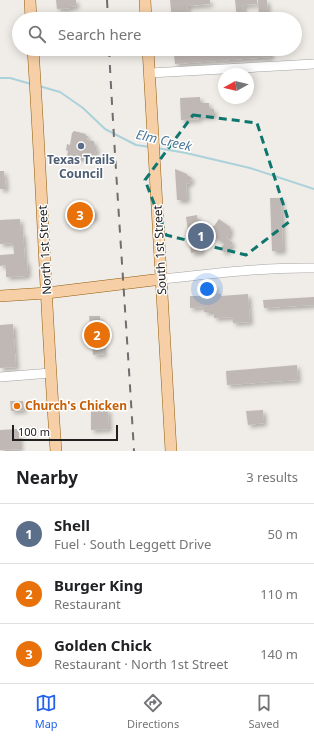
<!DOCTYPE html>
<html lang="en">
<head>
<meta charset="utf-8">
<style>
	:root { --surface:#fff; --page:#f2f2f2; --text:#202124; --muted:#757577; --line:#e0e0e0; --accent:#2563eb }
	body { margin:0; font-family:"Noto Sans",sans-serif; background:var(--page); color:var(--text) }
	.compass { position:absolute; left:218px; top:68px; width:36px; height:36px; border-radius:50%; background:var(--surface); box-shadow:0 2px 10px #0003; rotate:262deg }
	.scale { position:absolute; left:12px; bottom:10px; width:106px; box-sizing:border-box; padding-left:4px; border:2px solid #202020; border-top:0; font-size:11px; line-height:14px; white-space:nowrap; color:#202020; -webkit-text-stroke:3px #fff; paint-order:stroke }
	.you { position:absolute; left:207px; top:289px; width:14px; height:14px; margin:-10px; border:3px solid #fff; border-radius:50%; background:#1a73e8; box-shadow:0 0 0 6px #1a73e833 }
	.badge { display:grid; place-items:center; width:26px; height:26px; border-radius:50%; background:var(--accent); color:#fff; font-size:13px; font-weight:700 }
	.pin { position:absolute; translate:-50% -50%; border:2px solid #fff; box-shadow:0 1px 4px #0006 }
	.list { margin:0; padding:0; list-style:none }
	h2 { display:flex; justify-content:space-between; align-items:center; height:52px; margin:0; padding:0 16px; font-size:17px }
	h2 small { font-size:13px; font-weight:400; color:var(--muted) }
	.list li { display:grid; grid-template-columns:26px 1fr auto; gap:12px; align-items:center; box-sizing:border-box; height:60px; padding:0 16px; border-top:1px solid var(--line) }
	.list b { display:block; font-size:15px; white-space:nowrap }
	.list p { margin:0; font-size:13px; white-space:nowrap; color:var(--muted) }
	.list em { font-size:13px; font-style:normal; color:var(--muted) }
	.icon { flex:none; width:22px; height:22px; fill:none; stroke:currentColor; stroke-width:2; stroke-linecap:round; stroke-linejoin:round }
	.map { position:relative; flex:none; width:314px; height:451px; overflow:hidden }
	.search { position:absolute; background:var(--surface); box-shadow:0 2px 10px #0003; left:12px; right:12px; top:12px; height:44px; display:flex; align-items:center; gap:10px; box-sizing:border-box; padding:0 14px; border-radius:22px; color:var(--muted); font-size:15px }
	.sheet { height:232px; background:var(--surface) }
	nav { display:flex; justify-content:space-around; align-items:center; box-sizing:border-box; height:56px; border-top:1px solid var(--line); background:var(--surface); font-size:11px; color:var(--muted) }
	nav a { display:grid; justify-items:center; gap:2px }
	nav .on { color:var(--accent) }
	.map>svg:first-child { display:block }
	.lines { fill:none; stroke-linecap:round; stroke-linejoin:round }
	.stream { stroke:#abd2da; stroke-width:2 }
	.building { fill:#c0b8b4; filter:url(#shadow) }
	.minor-casing { stroke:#a4a4a4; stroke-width:10 }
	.major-casing { stroke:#915d0b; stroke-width:12 }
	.minor { stroke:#fff; stroke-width:9 }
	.major { stroke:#f6cfa6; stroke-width:11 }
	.rail { stroke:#6e6e6e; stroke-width:2; stroke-dasharray:8 8; stroke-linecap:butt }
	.marked { fill:none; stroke:#0f766e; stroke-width:3; stroke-dasharray:8 5; stroke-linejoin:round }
	.service-dot { fill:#5c6f8a; stroke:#fff; stroke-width:1.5 }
	.food-dot { fill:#e8710a; stroke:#fff; stroke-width:1.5 }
	.labels { text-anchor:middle; stroke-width:3; stroke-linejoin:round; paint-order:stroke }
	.service-label { font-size:12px; font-weight:bold; fill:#4e5e75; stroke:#fff }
	.street-label { font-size:12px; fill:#202020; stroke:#fff }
	.food-label { font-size:12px; font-weight:bold; fill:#c56008; stroke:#fff; text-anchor:start }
	.water-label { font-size:13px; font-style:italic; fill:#4c789a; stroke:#fff }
</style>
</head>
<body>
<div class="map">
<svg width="314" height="451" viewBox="0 0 314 451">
	<defs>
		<filter id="shadow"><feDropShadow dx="3" dy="3" stdDeviation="2" flood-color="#0004"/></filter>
	</defs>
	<rect width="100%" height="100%" fill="#f0ece7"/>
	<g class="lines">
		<path class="stream" d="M0 78H10L31 84
			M39 86 60 92 83 108 105 129 136 145 150 147
			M157 148 186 153 250 168 314 189"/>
	</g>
	<path class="building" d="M56 0H76V6L70 7V8L57 9Z
		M170 0H210V4L187 6 188 19H172Z
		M235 0H257V4L243 5 244 19H237Z
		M258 0H267L268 19H259Z
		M238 49H270L271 57 175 64 174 54Z
		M200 97V103H209V109H214V116L199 117V119L181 120 180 98Z
		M74 131 86 134V136H88L87 140 94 141V147H97L95 154 87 153 86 157 75 159 67 157 68 151 66 150 67 144 70 145 72 133Z
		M175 169 187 174V175L192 178 189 184 186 183 187 200H177Z
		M0 171H4L6 189H0Z
		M270 198H281L283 251H272Z
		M94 208 95 218 67 222 66 212Z
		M197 215 199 228 214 226 219 219 230 227V233L227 238 233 243 225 253 220 249 224 244 214 237 200 239 202 252 191 253 186 217Z
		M20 219 21 233H23L25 261H27L28 274 26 275V276L6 277V265L0 266V255L14 254 13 243 0 244V220Z
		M215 285 216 294H221V296L248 294 250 322 233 323 232 317 214 318V312H204V307L190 308V296H203V286Z
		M314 297V305L264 308 263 300Z
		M89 316H100L101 332H102L104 354 93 355 92 344H90V337H92L91 324H90Z
		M13 324 16 367 0 368V325Z
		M297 365 298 380 227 385 226 371Z
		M10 401H23L24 410 11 411Z
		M108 409 109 429 91 430V410Z
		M263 410 264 423 248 425 246 411Z
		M19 429 20 449 0 450V430Z"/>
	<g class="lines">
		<defs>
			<path id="minor" d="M149 73 314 64
				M162 279C212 274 263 267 314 268
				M0 377 51 373"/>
			<path id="major" d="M30 0 31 19
				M145 0 146 19
				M33 49C42 183 46 317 56 451
				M148 49 171 451
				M0 296 47 293 162 279"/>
		</defs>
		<use href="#minor" class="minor-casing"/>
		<use href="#major" class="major-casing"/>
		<use href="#minor" class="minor"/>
		<use href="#major" class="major"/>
		<path class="rail" d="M107 0 108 19
			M109 49C116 183 126 317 134 451"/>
	</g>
	<path class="marked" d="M193 115 257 123 289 222 246 255 166 235 145 180Z"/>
	<circle class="service-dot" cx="81" cy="146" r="4"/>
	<circle class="food-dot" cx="17" cy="406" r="4"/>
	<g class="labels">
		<g class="service-label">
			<text x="81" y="164">Texas Trails<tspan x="81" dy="14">Council</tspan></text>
		</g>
		<g class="street-label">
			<text transform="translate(45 250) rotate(-93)" y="4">North 1st Street</text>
			<text transform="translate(160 250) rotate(-93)" y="4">South 1st Street</text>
		</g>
		<g class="food-label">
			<text x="25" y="410">Church's Chicken</text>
		</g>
		<g class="water-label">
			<text transform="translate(164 140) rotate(13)" y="5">Elm Creek</text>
		</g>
	</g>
</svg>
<svg class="compass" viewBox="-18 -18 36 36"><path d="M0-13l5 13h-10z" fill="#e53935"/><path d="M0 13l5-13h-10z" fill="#757577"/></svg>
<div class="scale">100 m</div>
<div class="you"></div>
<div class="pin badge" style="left:201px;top:236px;background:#5c6f8a">1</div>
<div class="pin badge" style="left:97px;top:335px;background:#e8710a">2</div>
<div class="pin badge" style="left:80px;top:215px;background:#e8710a">3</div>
<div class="search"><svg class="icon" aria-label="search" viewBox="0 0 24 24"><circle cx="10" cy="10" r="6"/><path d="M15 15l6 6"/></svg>Search here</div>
</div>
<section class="sheet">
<h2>Nearby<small>3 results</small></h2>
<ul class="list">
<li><span class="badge" style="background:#5c6f8a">1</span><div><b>Shell</b><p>Fuel · South Leggett Drive</p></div><em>50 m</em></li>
<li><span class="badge" style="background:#e8710a">2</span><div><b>Burger King</b><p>Restaurant</p></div><em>110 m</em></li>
<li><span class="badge" style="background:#e8710a">3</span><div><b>Golden Chick</b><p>Restaurant · North 1st Street</p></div><em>140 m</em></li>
</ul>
</section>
<nav>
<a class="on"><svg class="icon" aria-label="map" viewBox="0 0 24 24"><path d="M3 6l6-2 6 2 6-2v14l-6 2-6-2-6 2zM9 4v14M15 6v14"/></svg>Map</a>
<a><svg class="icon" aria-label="directions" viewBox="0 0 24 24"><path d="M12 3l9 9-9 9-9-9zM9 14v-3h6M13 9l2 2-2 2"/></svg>Directions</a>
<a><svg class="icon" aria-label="saved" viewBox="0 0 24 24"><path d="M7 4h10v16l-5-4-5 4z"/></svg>Saved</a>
</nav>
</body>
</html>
